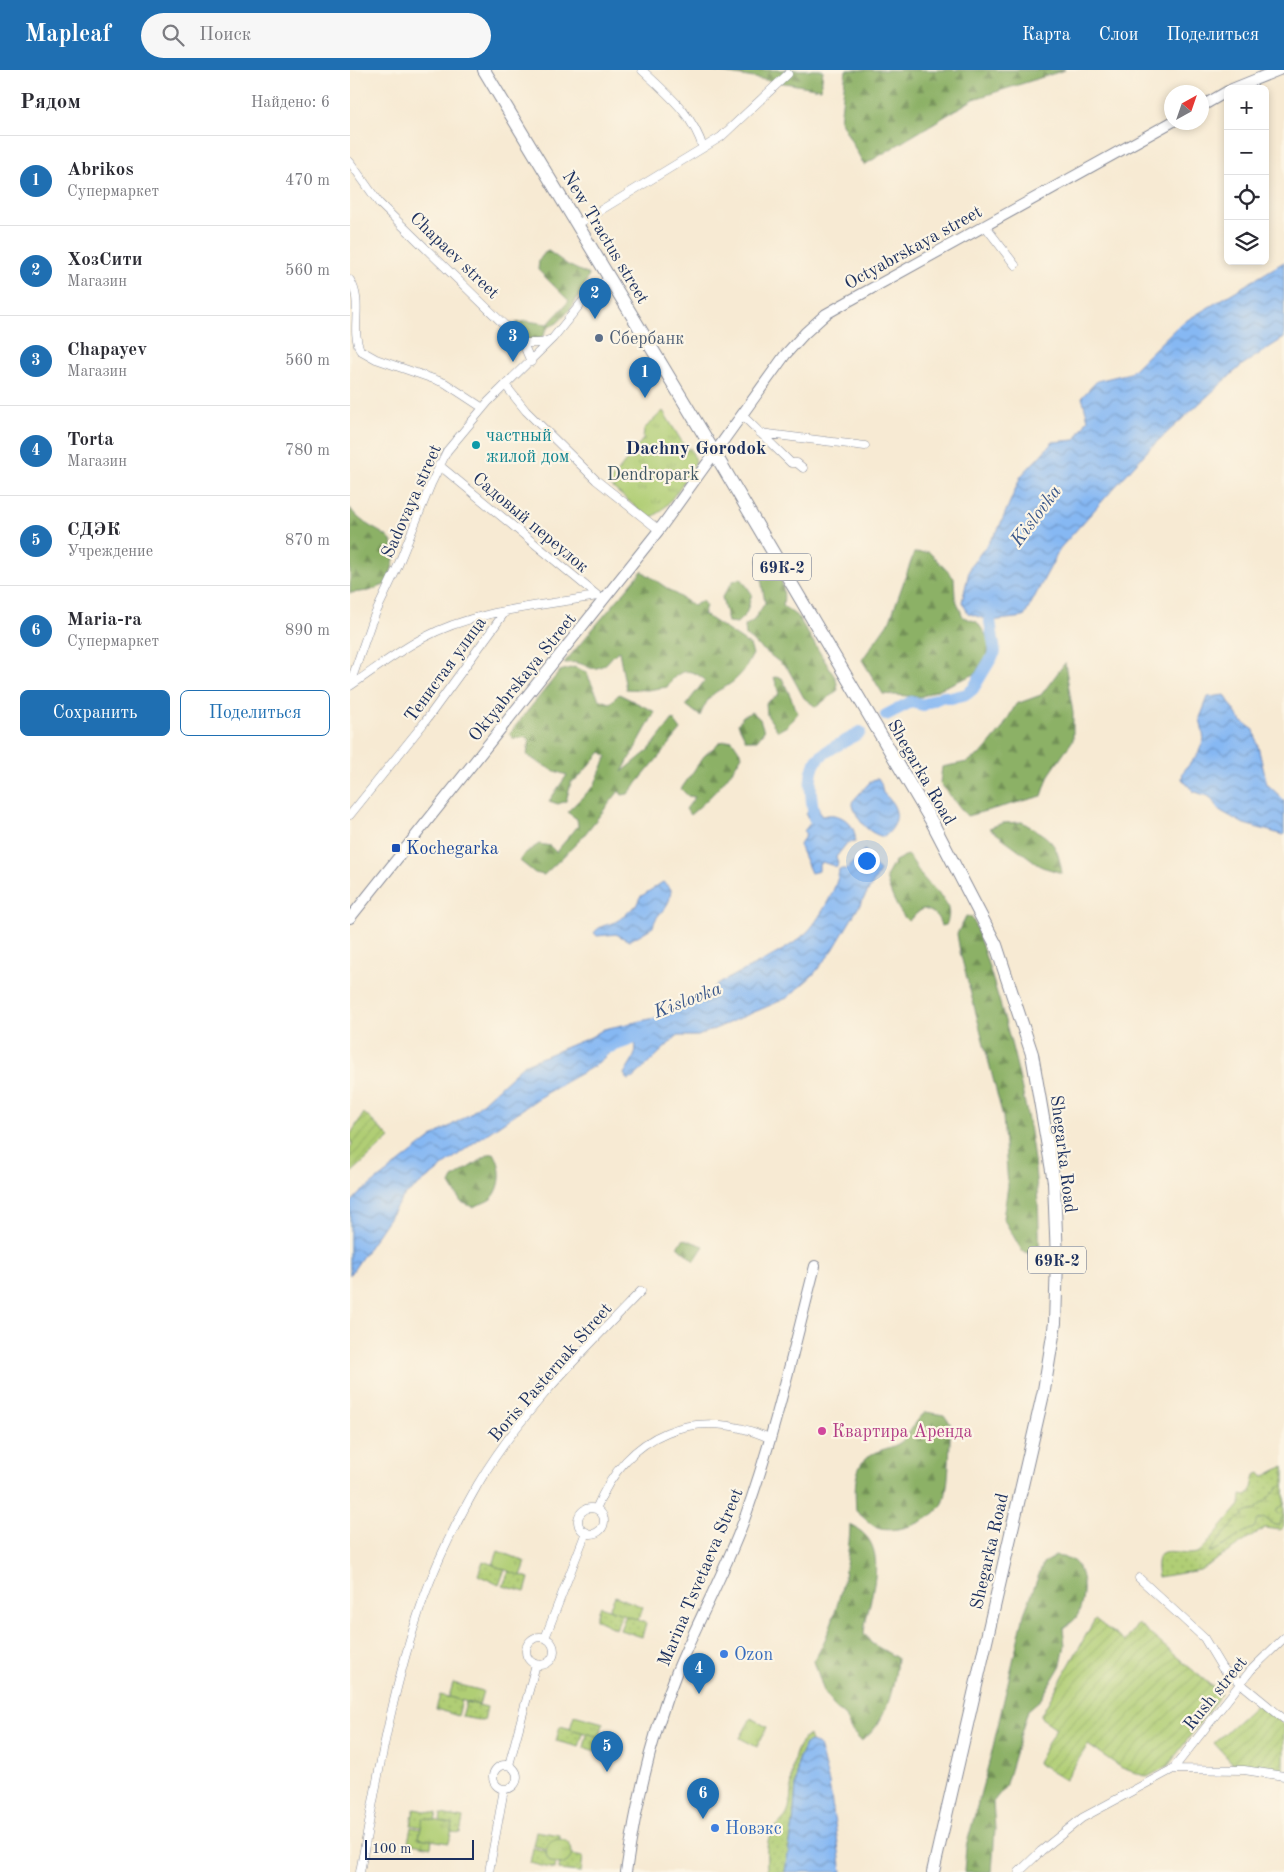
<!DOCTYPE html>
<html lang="ru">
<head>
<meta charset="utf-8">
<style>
	:root { --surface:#fff; --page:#f7f7f7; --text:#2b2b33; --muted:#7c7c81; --line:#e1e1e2; --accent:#1f6fb2 }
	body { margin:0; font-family:"Old Standard TT",serif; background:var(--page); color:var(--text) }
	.controls { position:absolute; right:15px; top:15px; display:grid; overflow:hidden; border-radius:8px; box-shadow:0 2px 8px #0003 }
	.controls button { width:45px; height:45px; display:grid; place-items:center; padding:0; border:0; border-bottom:1px solid var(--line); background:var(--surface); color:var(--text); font:25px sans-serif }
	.compass { position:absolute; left:814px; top:15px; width:45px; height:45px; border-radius:50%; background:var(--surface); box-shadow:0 2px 8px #0003; rotate:40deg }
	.scale { position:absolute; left:15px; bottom:12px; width:109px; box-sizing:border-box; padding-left:5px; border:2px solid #1b2f5e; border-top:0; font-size:14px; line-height:18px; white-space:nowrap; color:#1b2f5e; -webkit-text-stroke:4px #fcf5e5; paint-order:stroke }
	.you { position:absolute; left:516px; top:790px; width:18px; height:18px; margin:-12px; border:4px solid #fff; border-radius:50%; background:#1a73e8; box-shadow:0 0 0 8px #1a73e833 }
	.badge { display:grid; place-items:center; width:32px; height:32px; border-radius:50%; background:var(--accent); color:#fff; font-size:16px; font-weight:700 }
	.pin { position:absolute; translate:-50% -41px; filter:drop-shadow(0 1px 2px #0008) }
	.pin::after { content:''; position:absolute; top:26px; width:18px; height:15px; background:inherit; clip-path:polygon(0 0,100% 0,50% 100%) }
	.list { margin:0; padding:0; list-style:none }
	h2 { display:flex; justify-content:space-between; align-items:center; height:65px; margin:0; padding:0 20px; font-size:21px }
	h2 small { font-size:16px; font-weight:400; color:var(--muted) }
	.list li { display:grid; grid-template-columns:32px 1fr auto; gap:15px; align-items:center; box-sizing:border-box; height:90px; padding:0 20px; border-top:1px solid var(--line) }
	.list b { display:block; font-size:19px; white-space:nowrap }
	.list p { margin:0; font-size:16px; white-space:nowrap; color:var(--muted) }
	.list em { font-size:16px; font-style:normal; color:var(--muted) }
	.actions { display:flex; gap:10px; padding:15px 20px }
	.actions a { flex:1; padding:11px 0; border:1px solid var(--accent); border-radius:8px; text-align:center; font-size:18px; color:var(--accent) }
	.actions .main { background:var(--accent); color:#fff }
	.icon { flex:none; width:28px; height:28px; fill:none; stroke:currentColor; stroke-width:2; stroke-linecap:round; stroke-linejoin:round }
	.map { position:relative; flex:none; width:934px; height:1802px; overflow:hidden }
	header { display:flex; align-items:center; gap:30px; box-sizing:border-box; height:70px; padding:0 25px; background:var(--accent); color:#fff }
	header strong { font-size:24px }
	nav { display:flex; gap:28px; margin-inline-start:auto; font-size:18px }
	.search { width:350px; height:45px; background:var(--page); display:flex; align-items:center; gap:12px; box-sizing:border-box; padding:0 18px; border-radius:28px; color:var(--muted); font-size:19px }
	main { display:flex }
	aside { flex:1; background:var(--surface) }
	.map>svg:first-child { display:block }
	.grass { fill:url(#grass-dots); stroke:#667e6a }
	.forest { fill:url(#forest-firs); stroke:#547062 }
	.wetland { fill:url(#wetland-marsh); stroke:#667e6a }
	.park { fill:url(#park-tufts); stroke:#667e6a }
	.garden { fill:url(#garden-furrows); stroke:#667e6a }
	.water { fill:url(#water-waves); stroke:#5074a8 }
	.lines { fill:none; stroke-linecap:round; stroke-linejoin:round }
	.river { stroke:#86b8f3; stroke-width:12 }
	.minor-casing { stroke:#898c98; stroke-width:9 }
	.tertiary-casing { stroke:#898c98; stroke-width:12 }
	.primary-casing { stroke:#898c98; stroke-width:14 }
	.minor { stroke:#fff; stroke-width:8 }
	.tertiary { stroke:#fff; stroke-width:10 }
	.primary { stroke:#fff; stroke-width:12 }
	.service-dot { fill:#5c6f8a; stroke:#fcf5e5; stroke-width:2 }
	.culture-dot { fill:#0f9aa8; stroke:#fcf5e5; stroke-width:2 }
	.transit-dot { fill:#1a4fb4; stroke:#fcf5e5; stroke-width:2 }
	.hotel-dot { fill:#d1479c; stroke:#fcf5e5; stroke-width:2 }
	.shop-dot { fill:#3f7fe0; stroke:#fcf5e5; stroke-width:2 }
	.labels { text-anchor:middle; stroke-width:4.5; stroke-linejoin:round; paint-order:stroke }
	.shield { fill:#fcf5e5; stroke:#5e6a86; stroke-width:1 }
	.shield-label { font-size:16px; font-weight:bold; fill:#1b2f5e }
	.street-label { font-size:18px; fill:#1b2f5e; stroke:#fcf5e5 }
	.service-label { font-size:18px; fill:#4e5e75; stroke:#fcf5e5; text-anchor:start }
	.culture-label { font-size:18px; fill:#0d838f; stroke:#fcf5e5; text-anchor:start }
	.park-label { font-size:18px; fill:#405764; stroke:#fcf5e5 }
	.transit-label { font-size:18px; fill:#164399; stroke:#fcf5e5; text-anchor:start }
	.hotel-label { font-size:18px; fill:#b23c85; stroke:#fcf5e5; text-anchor:start }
	.shop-label { font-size:18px; fill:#366cbe; stroke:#fcf5e5; text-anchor:start }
	.neighbourhood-label { font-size:19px; font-weight:bold; fill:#1b2f5e; stroke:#fcf5e5 }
	.water-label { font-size:19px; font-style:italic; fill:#3b588b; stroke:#fcf5e5 }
</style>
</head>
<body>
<header>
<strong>Mapleaf</strong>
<div class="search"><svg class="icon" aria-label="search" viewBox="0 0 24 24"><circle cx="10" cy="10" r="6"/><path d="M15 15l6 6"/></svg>Поиск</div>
<nav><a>Карта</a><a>Слои</a><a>Поделиться</a></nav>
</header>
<main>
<aside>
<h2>Рядом<small>Найдено: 6</small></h2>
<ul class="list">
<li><span class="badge">1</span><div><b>Abrikos</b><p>Супермаркет</p></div><em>470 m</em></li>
<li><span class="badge">2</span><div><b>ХозСити</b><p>Магазин</p></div><em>560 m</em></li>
<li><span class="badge">3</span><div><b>Chapayev</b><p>Магазин</p></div><em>560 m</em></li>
<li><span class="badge">4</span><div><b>Torta</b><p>Магазин</p></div><em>780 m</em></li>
<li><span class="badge">5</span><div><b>СДЭК</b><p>Учреждение</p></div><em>870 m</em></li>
<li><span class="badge">6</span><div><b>Maria-ra</b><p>Супермаркет</p></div><em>890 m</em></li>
</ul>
<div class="actions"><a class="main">Сохранить</a><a>Поделиться</a></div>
</aside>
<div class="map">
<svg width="934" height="1802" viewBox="0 0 934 1802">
	<defs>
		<pattern id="grass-dots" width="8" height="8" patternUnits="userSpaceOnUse" patternTransform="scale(1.25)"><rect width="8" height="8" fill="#b0ce75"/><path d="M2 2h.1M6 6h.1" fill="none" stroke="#97b168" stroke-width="1.8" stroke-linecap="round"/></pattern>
		<pattern id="forest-firs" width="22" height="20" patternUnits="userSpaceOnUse" patternTransform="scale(1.25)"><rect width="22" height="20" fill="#8cb166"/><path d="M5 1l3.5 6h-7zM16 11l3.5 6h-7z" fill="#729057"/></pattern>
		<pattern id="wetland-marsh" width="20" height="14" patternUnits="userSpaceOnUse" patternTransform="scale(1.25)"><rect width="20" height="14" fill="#b0ce75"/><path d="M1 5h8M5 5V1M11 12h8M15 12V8" fill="none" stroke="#97b168"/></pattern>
		<pattern id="park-tufts" width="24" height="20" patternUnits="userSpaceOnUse" patternTransform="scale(1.25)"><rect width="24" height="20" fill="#b0ce75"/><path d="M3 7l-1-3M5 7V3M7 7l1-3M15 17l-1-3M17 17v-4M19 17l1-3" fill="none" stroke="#97b168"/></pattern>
		<pattern id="garden-furrows" width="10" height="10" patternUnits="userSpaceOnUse" patternTransform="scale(1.25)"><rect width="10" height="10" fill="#b0ce75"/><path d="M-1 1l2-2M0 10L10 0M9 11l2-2" fill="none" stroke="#97b168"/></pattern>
		<pattern id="water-waves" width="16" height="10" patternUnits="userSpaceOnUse" patternTransform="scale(1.25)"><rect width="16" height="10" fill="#86b8f3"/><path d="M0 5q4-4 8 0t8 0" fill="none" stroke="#6d96c8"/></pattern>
	</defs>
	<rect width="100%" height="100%" fill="#fcf5e5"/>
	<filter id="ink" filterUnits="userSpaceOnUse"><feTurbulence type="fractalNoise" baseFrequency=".02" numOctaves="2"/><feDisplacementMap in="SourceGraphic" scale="10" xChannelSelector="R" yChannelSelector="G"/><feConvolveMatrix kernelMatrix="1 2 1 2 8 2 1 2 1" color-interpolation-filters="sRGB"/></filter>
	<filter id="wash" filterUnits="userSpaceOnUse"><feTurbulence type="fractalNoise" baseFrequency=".0096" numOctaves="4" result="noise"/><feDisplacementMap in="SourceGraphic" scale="20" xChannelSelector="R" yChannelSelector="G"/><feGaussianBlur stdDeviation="1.12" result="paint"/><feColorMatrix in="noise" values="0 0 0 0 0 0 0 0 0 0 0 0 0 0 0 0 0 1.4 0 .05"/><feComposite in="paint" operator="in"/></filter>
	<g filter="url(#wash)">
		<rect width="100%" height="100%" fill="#f7ead3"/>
		<path class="grass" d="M934 1396V1456L930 1460 915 1458 850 1500 808 1507C800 1465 834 1492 851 1481L890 1435 891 1425 896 1426 901 1422 905 1405 910 1403 913 1407Z
			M133 1491 155 1499 149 1515 128 1505Z
			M159 1501 179 1508 175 1522 153 1516Z
			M250 1536 272 1544 266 1559 245 1549Z
			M276 1545 296 1553 292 1567 270 1560Z
			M90 1625 112 1630 108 1646 86 1639Z
			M116 1632 137 1637 134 1651 112 1647Z
			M210 1656 233 1662 229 1677 206 1671Z
			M237 1663 258 1668 255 1683 234 1678Z
			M459 1665 461 1672 455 1674 448 1690 443 1754 435 1802H417C417 1791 415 1773 421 1763 425 1756 435 1750 438 1742 445 1718 436 1680 459 1665Z
			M64 1739 87 1743 85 1751 71 1757 61 1755Z
			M91 1744 113 1748 110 1763 101 1762 102 1754 90 1752Z
			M61 1757 71 1759 69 1768 82 1770 81 1777 58 1772Z
			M186 1761 210 1765V1769L197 1779 183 1776Z
			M183 1778 196 1781V1785L205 1794 204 1799 180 1793Z
			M222 1785 233 1787 231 1802 209 1800V1795H212Z"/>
		<path class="forest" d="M355 0H473L471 19Z
			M496 0H715L624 29 514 95 490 50Z
			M197 180 218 195 239 205C233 222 221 241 207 253 204 255 199 256 197 259 195 261 195 264 193 266 184 275 174 271 167 263L170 258 166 253 176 251 198 254 219 231 188 200 189 190Z
			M0 438C24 472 60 453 37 514L19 521 0 523Z
			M579 482 604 508 605 527 613 547 627 552 643 575 625 604 570 627 533 624 512 590 540 550 564 483Z
			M408 489C430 495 436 515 433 536L448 547 486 609 488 620 466 637 454 628 438 599 396 566 395 556 404 550 415 533Z
			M292 501 343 536 352 531 356 536 353 544 400 575 403 584C399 591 396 599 390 605 372 625 363 613 350 646L336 635 355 610C339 596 327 600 317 617L297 620 276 619 269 581C262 585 260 591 254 595 239 603 240 595 227 593 223 592 218 593 214 593Z
			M391 508 402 524 396 544 387 553 378 552 372 527 383 511Z
			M715 593 723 643V670L699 705 692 726 617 746 590 713 592 697 617 692 632 683 652 659 666 634 691 625Z
			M224 597 236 602 249 629 260 633 269 624 305 642 272 702 299 680 323 649 331 660 278 724 272 725 269 721 231 769 194 805 185 803 170 791 174 784 189 774 200 776 206 782 228 756 227 749 217 742 244 716 257 686 251 682 228 708 221 712 216 731 208 734 199 731 217 705C202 701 190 694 177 685L179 671 176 667 164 669 159 664 210 601Z
			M424 607 432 608 448 643 437 656 428 661 417 645 416 633 429 624Z
			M402 642 410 649 414 661 407 670H396L388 654 393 646Z
			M382 670 392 685C378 710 361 727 340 745L336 739 345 727 338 726 331 719 354 686 370 672Z
			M672 752C699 768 707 770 712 803L692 797 639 758 653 753Z
			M557 785C564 791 566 798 571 805 582 820 607 832 596 855L591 856C589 846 582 840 572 839L558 851C548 842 539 821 536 807L545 791Z
			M616 846 621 847 624 852C661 960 692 1072 689 1187L672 1181 653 1148 658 1116 653 1047 610 882 607 864Z
			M144 1083C152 1096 153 1116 142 1128 138 1132 129 1134 123 1137L111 1132 100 1114 103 1108 139 1084Z
			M334 1169 354 1176 344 1191 327 1176Z
			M576 1342 594 1345 601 1355C599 1375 600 1413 594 1431 587 1450 546 1465 527 1458 520 1454 512 1446 506 1441 505 1421 502 1395 522 1384 531 1379 543 1378 551 1372 561 1363 565 1350 576 1342Z
			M500 1455C545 1474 518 1528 514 1563L521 1573 547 1588C545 1616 536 1655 511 1671L501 1660 494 1645 486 1639 474 1622 464 1591C486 1555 499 1496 500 1455Z
			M705 1486C709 1487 716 1487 720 1489 738 1498 735 1534 726 1548 723 1552 717 1555 713 1558L715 1575 711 1595 691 1629 678 1640 655 1717 643 1732 645 1759 642 1802H614L616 1777 641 1685 674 1544 693 1494Z"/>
		<path class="wetland" d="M934 1413V1434L926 1441 932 1447 930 1455H924L915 1448 908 1450 904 1458C887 1463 877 1478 859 1482L887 1450 897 1442 905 1440Z"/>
		<path class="park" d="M313 341 337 380 340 378 346 391C337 406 316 444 299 448L258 414 293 369 294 359Z
			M148 1481 176 1492 171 1506 143 1495Z
			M265 1526 293 1537 288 1550 259 1539Z
			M103 1613 133 1621 129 1635 99 1627Z
			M224 1645 253 1653 250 1667 220 1659Z
			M401 1648 417 1657 407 1677 390 1668Z
			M73 1748 103 1754 99 1773 69 1768Z
			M196 1782a13 13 0 1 1 26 0a13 13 0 1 1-26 0Z"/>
		<path class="garden" d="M14 1043 40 1068 0 1104V1078L2 1075 0 1065Z
			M745 1549 775 1572 788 1554 871 1624 818 1696 797 1707 772 1698 738 1675 715 1710 687 1693 706 1658 690 1647Z
			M908 1633 934 1654V1700L883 1694 864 1673Z"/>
		<path class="water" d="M934 192V268L892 295 800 378 711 477 674 547 640 551 618 543 612 532 620 497 648 460 671 406 703 372 725 370 738 349 732 327 747 311 780 303 829 255Z
			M875 625 890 650 904 660 917 714 934 730V765L894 754 869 740 860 727 843 721 832 709 833 702 848 684 854 669 850 648 858 627Z
			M528 708 531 713 533 723C550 737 551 753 534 767 515 762 507 749 502 732L519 713Z
			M462 731 467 734 471 746C476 746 478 744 484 745 497 747 507 759 505 772L497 773 486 787 488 792 487 797 472 792 469 795V801L461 803 449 775 456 765 454 761 461 752 456 745Z
			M514 780C522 785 523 795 530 801L483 880 463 905 437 928 348 966H327L283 1008 278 1010 274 1004C283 988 290 983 283 963L244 996 196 1023 122 1074 53 1127 0 1205V1134L9 1124 82 1067 120 1044 173 995 241 967 254 959 314 946 322 938 340 927C344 929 350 932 354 929 359 925 361 918 367 915 395 898 437 883 459 860 470 848 489 815 489 799H497Z
			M313 812 321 819C321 840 306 841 303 857L279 871 266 864 247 866 244 863C251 853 261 856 270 849 276 845 279 840 286 836L290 827Z
			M461 1672 469 1675 479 1713 492 1802H435L443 1754 448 1690 455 1674Z"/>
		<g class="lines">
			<path class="river" d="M536 645 561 632 573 635 593 626 601 628 617 624 623 619 645 582 640 551 643 535
				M464 748C462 730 455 700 470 687 481 676 497 672 510 662
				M254 979 299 963"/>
		</g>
	</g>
	<g filter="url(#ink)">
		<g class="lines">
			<defs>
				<path id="minor" d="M292 0C317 24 343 44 353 78
					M0 92 29 133 173 273H192L199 270
					M228 154 371 67 438 4
					M635 156 665 195
					M0 210C14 233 0 258 10 280L26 289 95 313 133 338
					M173 273 181 292
					M156 316 176 341 246 410 309 460
					M392 345 441 393H447L453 398
					M410 363 515 376
					M89 395 248 526
					M0 614 21 553 47 498 81 414 97 381 138 332 203 268 241 221 260 208
					M0 616C24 600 48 581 73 568 125 540 190 536 247 526
					M0 745 74 653 155 542
					M228 1451a13 13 0 1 1 26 0a13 13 0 1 1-26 0Z
					M246 1439C277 1363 346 1334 421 1369
					M789 1508 854 1568 872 1598 934 1649
					M176 1581a14 14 0 1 1 28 0a14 14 0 1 1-28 0Z
					M195 1568 236 1462
					M143 1707a12 12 0 1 1 24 0a12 12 0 1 1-24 0Z
					M159 1695 186 1594
					M823 1699 894 1700 934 1706
					M10 1802C27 1711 42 1618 73 1530 87 1490 107 1451 128 1414 169 1344 235 1279 291 1221
					M139 1802 154 1719
					M669 1802 691 1781 732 1748 823 1699 901 1600 934 1568"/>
				<path id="tertiary" d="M882 19 929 0
					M852 36 878 21
					M0 848 309 460 435 285 455 263 476 244 499 231 822 52
					M276 1802C286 1734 301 1666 327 1601 348 1550 375 1502 394 1450 424 1367 443 1281 465 1196"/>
				<path id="primary" d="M134 0 354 365 582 752 646 875 682 984 704 1112 707 1190 705 1253 694 1320 583 1802"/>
			</defs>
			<use href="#minor" class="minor-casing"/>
			<use href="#tertiary" class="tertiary-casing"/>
			<use href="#primary" class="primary-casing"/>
			<use href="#minor" class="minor"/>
			<use href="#tertiary" class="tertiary"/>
			<use href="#primary" class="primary"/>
		</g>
	</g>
	<circle class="service-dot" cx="249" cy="268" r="5"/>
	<circle class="culture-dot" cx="126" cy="375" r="5"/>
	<rect class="transit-dot" x="41" y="773" width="10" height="10" rx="2.5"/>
	<circle class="hotel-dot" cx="472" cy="1361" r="5"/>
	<g class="shop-dot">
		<circle cx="374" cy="1584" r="5"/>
		<circle cx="365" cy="1758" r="5"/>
	</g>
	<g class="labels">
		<g class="shield">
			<rect x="403" y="483.5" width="58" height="27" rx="4"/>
			<rect x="678" y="1176.5" width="58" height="27" rx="4"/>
		</g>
		<g class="shield-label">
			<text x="432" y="503">69К-2</text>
			<text x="707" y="1196">69К-2</text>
		</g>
		<g class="street-label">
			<text transform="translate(256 167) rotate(59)" y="6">New Tractus street</text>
			<text transform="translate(563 177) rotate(-29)" y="6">Octyabrskaya street</text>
			<text transform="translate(105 185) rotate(44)" y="6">Chapaev street</text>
			<text transform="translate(61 431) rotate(-66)" y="6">Sadovaya street</text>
			<text transform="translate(181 452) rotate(40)" y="6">Садовый переулок</text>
			<text transform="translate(95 599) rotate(-54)" y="6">Тенистая улица</text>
			<text transform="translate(172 607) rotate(-51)" y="6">Oktyabrskaya Street</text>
			<text transform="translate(572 702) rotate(60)" y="6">Shegarka Road</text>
			<text transform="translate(714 1084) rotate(83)" y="6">Shegarka Road</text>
			<text transform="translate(200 1302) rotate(-49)" y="6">Boris Pasternak Street</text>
			<text transform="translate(639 1481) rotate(-77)" y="6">Shegarka Road</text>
			<text transform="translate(350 1507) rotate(-67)" y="6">Marina Tsvetaeva Street</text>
			<text transform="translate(865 1623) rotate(-51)" y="6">Rush street</text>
		</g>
		<g class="service-label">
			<text x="259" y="274">Сбербанк</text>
		</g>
		<g class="culture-label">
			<text x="136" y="371">частный<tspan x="136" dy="21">жилой дом</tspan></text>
		</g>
		<g class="park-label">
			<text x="303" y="410">Dendropark</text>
		</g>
		<g class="transit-label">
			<text x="56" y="784">Kochegarka</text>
		</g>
		<g class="hotel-label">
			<text x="482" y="1367">Квартира Аренда</text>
		</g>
		<g class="shop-label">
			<text x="384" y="1590">Ozon</text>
			<text x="375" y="1764">Новэкс</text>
		</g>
		<g class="neighbourhood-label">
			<text x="346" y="384">Dachny Gorodok</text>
		</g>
		<g class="water-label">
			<text transform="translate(685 445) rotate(-53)" y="7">Kislovka</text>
			<text transform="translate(337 929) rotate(-21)" y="7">Kislovka</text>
		</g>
	</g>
</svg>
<div class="controls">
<button>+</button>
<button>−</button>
<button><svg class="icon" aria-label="locate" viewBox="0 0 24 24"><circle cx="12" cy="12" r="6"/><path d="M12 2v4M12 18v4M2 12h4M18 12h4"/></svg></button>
<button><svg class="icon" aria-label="layers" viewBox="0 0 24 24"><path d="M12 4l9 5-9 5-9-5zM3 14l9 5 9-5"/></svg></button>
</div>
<svg class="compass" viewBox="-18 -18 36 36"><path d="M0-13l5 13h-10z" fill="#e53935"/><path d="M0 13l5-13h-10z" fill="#7c7c81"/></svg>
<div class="scale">100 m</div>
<div class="you"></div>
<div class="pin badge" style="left:295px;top:328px">1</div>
<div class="pin badge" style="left:245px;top:249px">2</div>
<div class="pin badge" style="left:163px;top:292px">3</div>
<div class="pin badge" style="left:349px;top:1624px">4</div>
<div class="pin badge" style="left:257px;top:1702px">5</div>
<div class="pin badge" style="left:353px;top:1749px">6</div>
</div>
</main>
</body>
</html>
